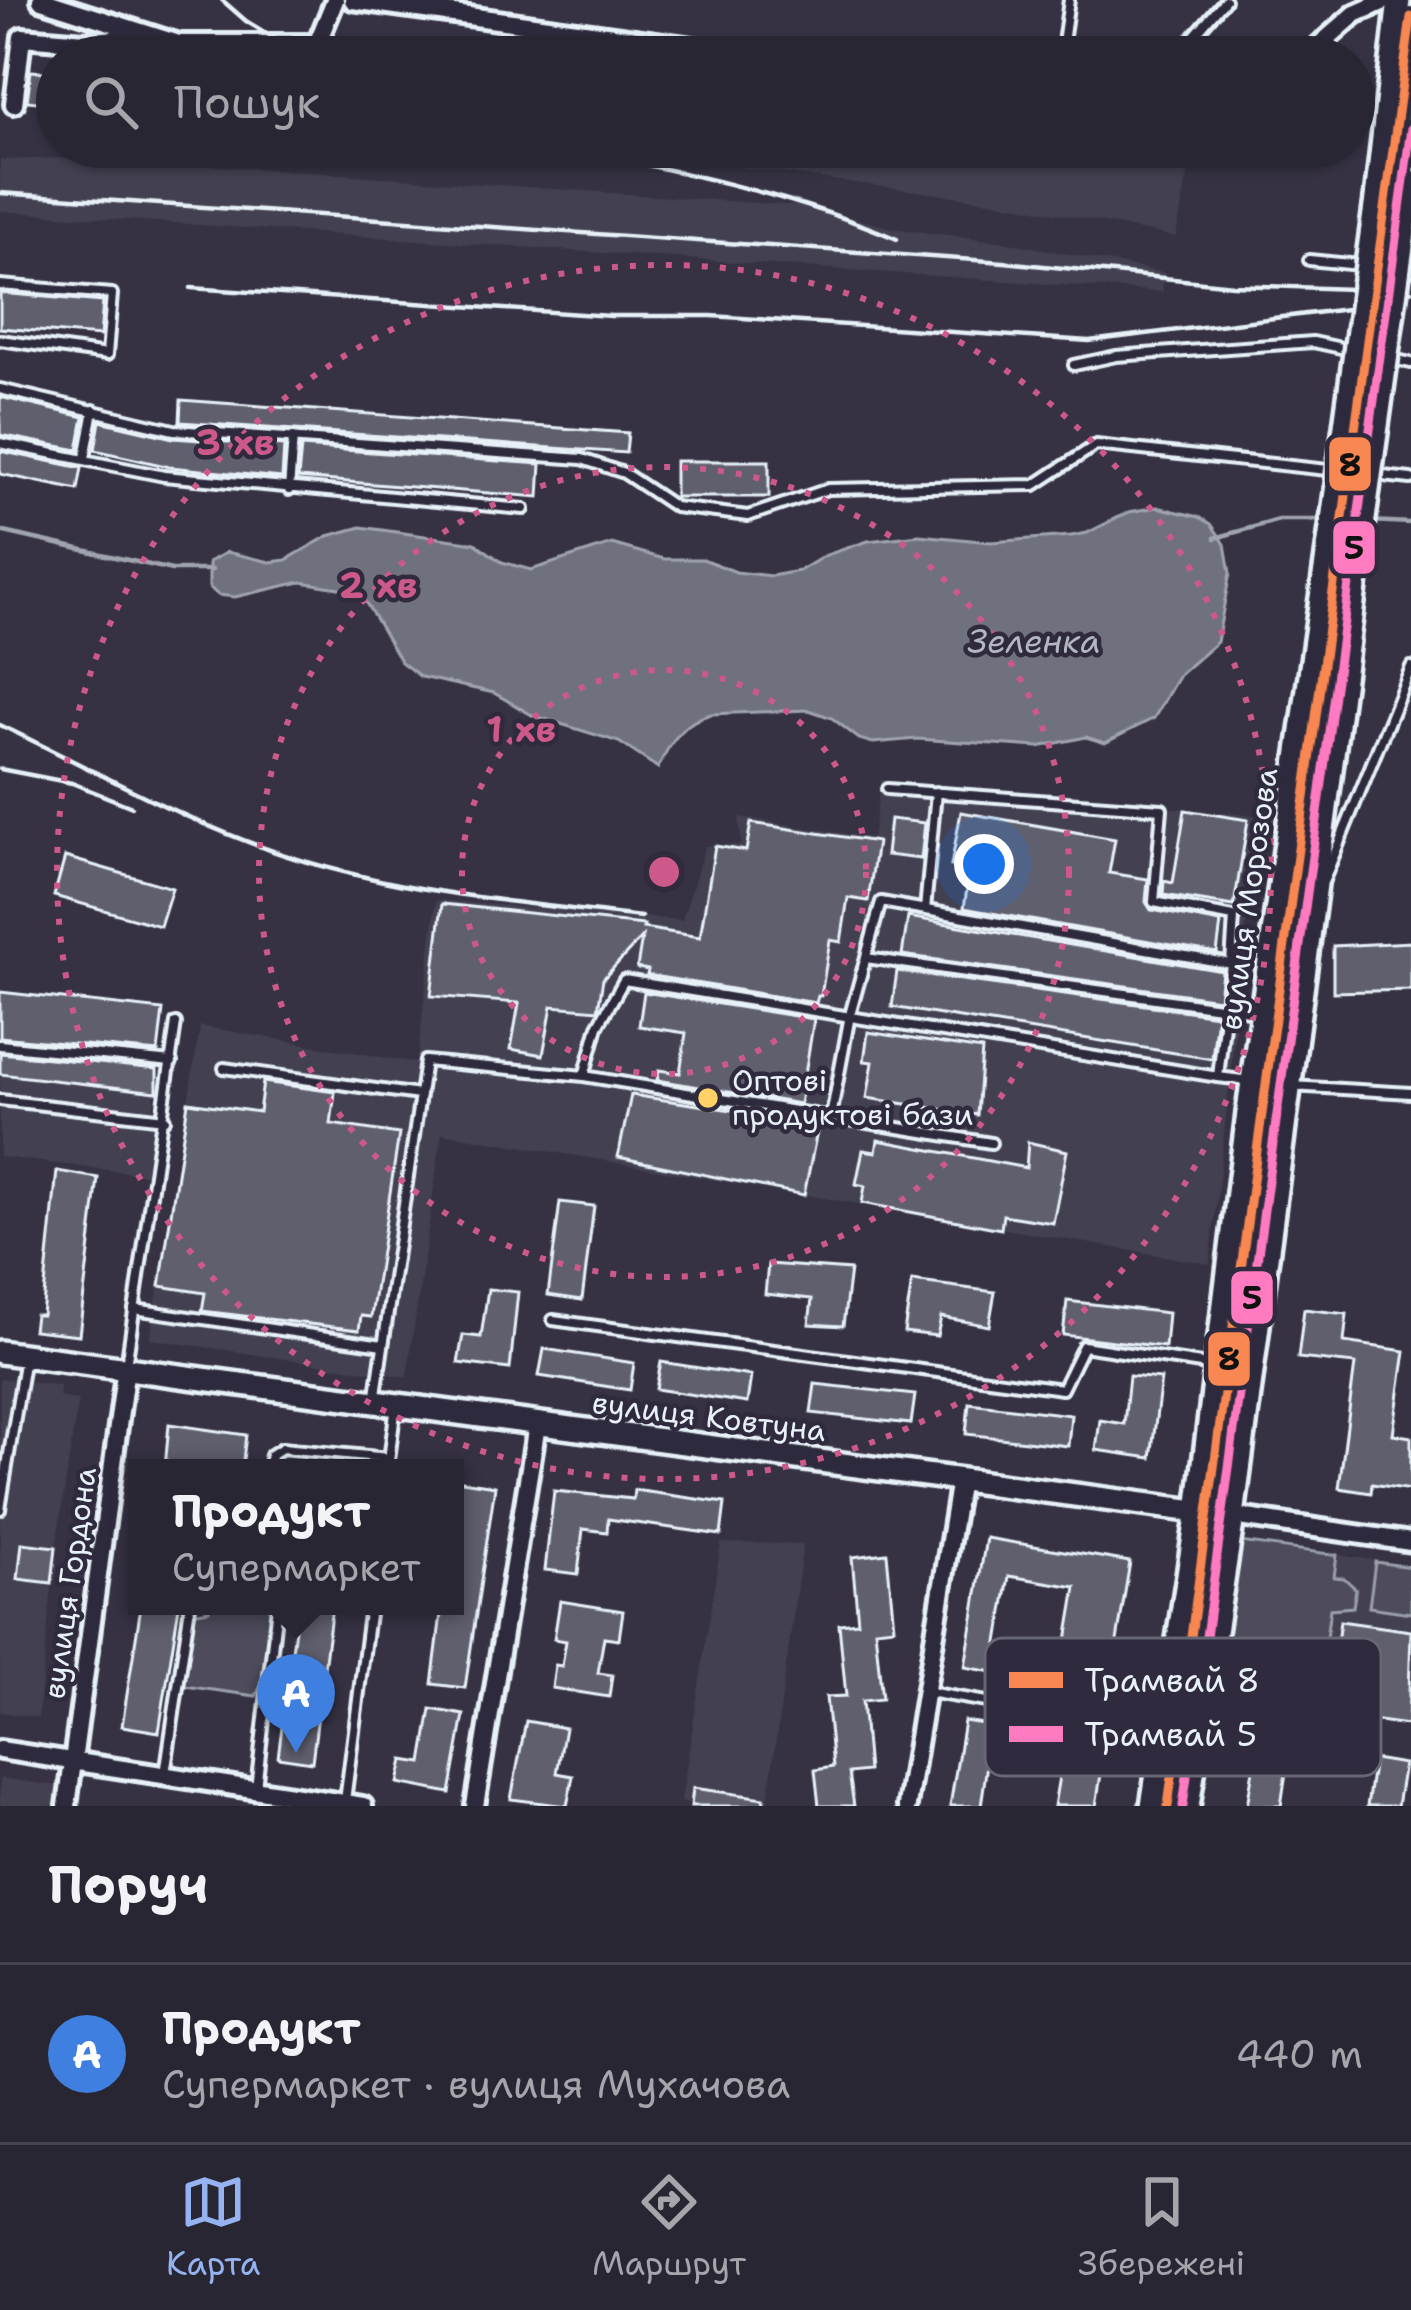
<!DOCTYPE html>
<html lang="uk">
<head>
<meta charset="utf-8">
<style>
	:root { --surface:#282633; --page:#302e3b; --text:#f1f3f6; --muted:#a5a5ac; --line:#44434e; --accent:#95b2f1 }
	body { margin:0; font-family:"Shantell Sans",sans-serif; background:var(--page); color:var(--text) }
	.you { position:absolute; left:984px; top:864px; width:42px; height:42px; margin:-30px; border:9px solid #fff; border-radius:50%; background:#1a73e8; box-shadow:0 0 0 18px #1a73e833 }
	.badge { display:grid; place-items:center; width:78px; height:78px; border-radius:50%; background:var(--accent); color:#fff; font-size:39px; font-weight:700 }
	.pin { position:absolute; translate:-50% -99px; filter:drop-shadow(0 3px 6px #0008) }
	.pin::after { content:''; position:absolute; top:63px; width:42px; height:36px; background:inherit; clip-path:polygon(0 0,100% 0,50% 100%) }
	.popup { position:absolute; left:128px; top:1459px; width:336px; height:156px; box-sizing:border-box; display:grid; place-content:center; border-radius:0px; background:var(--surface); filter:drop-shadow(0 3px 9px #0005); font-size:39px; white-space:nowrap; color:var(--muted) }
	.popup b { font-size:45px; color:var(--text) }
	.popup::after { content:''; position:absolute; left:50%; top:100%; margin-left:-24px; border:24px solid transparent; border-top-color:var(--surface) }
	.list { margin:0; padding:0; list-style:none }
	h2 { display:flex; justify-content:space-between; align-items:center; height:156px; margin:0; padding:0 48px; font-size:51px }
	h2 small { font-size:39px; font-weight:400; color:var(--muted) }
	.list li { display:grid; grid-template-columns:78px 1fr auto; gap:36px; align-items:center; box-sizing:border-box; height:180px; padding:0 48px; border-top:3px solid var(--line) }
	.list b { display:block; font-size:45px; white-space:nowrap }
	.list p { margin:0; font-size:39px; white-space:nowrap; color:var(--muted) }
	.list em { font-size:39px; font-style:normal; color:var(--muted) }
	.icon { flex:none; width:66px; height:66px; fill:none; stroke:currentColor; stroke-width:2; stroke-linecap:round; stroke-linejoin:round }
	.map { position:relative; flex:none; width:1411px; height:1806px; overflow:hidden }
	.search { position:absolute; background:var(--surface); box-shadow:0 3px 9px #0004; left:36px; right:36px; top:36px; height:132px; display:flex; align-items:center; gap:30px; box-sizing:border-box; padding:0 42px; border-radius:66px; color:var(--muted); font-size:45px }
	.sheet { height:336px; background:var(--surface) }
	nav { display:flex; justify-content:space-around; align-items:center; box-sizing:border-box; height:168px; border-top:3px solid var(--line); background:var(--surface); font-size:33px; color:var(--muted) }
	nav a { display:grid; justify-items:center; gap:6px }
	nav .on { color:var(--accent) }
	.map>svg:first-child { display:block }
	.built { fill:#433f51 }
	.green { fill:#4d4b5c; stroke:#9a9eaa; stroke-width:3 }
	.water { fill:#70717f; stroke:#a0a4af; stroke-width:3 }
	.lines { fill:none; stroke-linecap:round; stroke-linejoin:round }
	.stream { stroke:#a0a4af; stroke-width:4.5 }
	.building { fill:#605e6e; stroke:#e8f1f8; stroke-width:3 }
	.lane-casing { stroke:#e8f1f8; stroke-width:16 }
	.street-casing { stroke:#e8f1f8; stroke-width:26 }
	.secondary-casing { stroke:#e8f1f8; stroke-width:30 }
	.lane { stroke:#2f2a3d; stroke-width:8 }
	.street { stroke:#2f2a3d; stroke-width:16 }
	.secondary { stroke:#2f2a3d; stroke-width:21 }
	.rail { stroke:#e8f1f8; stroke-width:4.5 }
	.secondary-bridge-casing { stroke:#e8f1f8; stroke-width:30; stroke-linecap:butt }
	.secondary-bridge { stroke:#2f2a3d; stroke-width:21 }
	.tram-1-casing { stroke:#2f2a3d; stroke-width:18 }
	.tram-2-casing { stroke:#2f2a3d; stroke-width:18 }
	.tram-1 { stroke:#f88751; stroke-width:9 }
	.tram-2 { stroke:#fe7ac1; stroke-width:9 }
	.ring { fill:none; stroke:#cd598a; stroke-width:6; stroke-dasharray:6 12 }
	.poi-dot { fill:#ffd166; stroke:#2f2a3d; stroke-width:4.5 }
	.labels { text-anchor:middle; stroke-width:9; stroke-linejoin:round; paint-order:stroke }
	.street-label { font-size:30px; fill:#e8f1f8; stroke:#2f2a3d }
	.poi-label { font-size:30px; fill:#e8f1f8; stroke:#2f2a3d; text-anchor:start }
	.water-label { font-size:33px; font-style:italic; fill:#b2b7c2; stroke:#2f2a3d }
	.key { fill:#2f2a3d; stroke:#666675; stroke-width:3 }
	.key-label { font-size:33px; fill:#e8f1f8 }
	.centre { fill:#cd598a; stroke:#2f2a3d; stroke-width:6 }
	.ring-label { font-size:36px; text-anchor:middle; font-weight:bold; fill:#cd598a; stroke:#2f2a3d; stroke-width:9; stroke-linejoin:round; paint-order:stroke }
	.line-badge { stroke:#2f2a3d; stroke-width:4.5 }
	.pale-badge-label { font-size:33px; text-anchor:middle; font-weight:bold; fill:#111 }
</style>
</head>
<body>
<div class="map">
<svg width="1411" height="1806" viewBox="0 0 1411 1806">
	<rect width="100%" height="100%" fill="#363244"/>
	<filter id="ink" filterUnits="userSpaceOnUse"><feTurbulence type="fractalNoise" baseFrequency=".00833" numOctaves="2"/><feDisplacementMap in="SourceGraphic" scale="24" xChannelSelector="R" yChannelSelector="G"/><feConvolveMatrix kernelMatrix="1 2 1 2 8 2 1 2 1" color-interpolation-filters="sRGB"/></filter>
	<g filter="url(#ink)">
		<path class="built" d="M456 42 553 57H347L351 48Z
			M589 147H1154L1192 153 1176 237 1004 203Z
			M94 157 800 206 898 229 1007 242 1165 273 1162 292 0 211V160Z
			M881 780 1258 816 1210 1264 442 1133 407 1377 150 1339 200 1026 417 1063 436 900 682 920 705 846 741 845 739 817 872 838Z
			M0 1004 160 1022 149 1175 0 1157Z
			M0 1378 60 1386 59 1397 78 1400 56 1547 38 1718 0 1712Z
			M721 1543 803 1544 767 1806 681 1802Z
			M1337 1555 1411 1565V1723L1316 1710Z
			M0 1778 59 1786 56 1806H0Z"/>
		<path class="green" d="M1407 7 1411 8V137L1285 1079 1262 1075Z
			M1260 1086 1281 1089 1230 1499 1205 1496Z
			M1201 1516 1228 1519 1183 1806H1157Z
			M1240 1542 1337 1555 1334 1577 1344 1578 1356 1589 1353 1607 1330 1609 1316 1710 1220 1698Z
			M1375 1562 1411 1567V1613L1369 1607Z
			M210 1606H271L262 1683 256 1696 184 1686 182 1680 192 1613 209 1610Z"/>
		<path class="water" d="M1157 507 1199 517 1211 524 1225 544 1230 573 1217 642 1179 675 1154 718 1105 743 1086 737 1038 747 917 739 873 743 859 739 832 718 809 710 711 714C684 721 669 743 658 768L619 742 532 715 494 693 421 677 401 662 366 603 351 590 301 582 235 597 218 595 209 587V562L227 552 270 562 286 560 328 536 361 527 475 543 502 562 531 570 612 544 664 559H703L736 572 771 576 799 571 826 555 868 541 919 535 991 542 1071 536 1087 533 1129 512Z"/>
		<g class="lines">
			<path class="stream" d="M1369 521 1411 523
				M0 531 172 570H212
				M1215 538 1279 520H1327"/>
		</g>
		<path class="building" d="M31 71 57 73V104L27 101Z
			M0 293 103 302 100 336 0 328Z
			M0 397 84 417 78 450 0 435Z
			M181 400 628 433 626 453 180 422Z
			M100 421 173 438 284 446 282 478 170 467 95 450Z
			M301 447 541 464 539 497 298 478Z
			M0 451 82 468 78 490 0 474Z
			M675 461H769V497H675Z
			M1185 810 1248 820 1234 906 1163 895 1164 881 1173 883Z
			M961 812 1115 839 1109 873 1148 879 1146 902 1151 910 1221 923 1217 953 964 908 970 869 951 866Z
			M890 819 925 823 921 859 886 855Z
			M751 823 877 842 868 901 848 898 841 942 830 940 821 996H818L816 1003 647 975 648 970 637 968 642 937 603 979 598 1010 552 1006 543 1055 511 1049 519 1003 431 996 442 904 644 925 643 928 700 937 715 846 746 851Z
			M65 857 172 888 160 926 54 896Z
			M908 917 1222 971 1219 999 902 955Z
			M1411 942V990L1333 992V946Z
			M897 971 1217 1015 1212 1059 892 1007Z
			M0 992 163 1010 158 1052 0 1037Z
			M644 992 814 1019 800 1104 657 1080 659 1070 680 1073 686 1033 639 1026Z
			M868 1032 982 1050 977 1115 867 1098 873 1062 864 1061Z
			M0 1053 157 1069V1092L0 1074Z
			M263 1082 335 1092 331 1124 399 1134 371 1317 361 1316 359 1330 202 1311 205 1293 160 1286 188 1102 259 1112Z
			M631 1095 798 1120 797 1128 817 1132 804 1195 618 1157Z
			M878 1140 1026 1168 1028 1142 1067 1151 1053 1223 1003 1215 1001 1229 862 1203 865 1186 856 1184 863 1150 876 1152Z
			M57 1171 98 1178 79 1335 33 1330 35 1315H42Z
			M560 1202 594 1206 582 1300 548 1295Z
			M768 1264 850 1270 843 1326 809 1324 812 1299 765 1294Z
			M912 1281 995 1292 989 1326 941 1317 937 1336 904 1332Z
			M488 1289 518 1292 510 1369 458 1363 463 1335 481 1337Z
			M1067 1301 1168 1313 1165 1347 1063 1335Z
			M1304 1309 1347 1314 1344 1342 1405 1351 1393 1434 1411 1437V1490L1372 1484 1371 1493 1339 1488 1355 1364 1298 1358Z
			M544 1349 634 1363 630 1390 539 1376Z
			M661 1362 751 1376 747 1403 656 1389Z
			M1129 1376 1161 1379 1151 1458 1096 1450 1100 1420 1124 1424Z
			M815 1384 915 1395 911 1424 811 1413Z
			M969 1403 1071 1415 1068 1446 966 1434Z
			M169 1424 246 1435 242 1468H165Z
			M455 1480 495 1486 465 1688 432 1684 442 1606H455L459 1515H455Z
			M634 1490 725 1503 721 1535 608 1519 607 1532 583 1529 578 1574 545 1570 554 1491 633 1499Z
			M986 1538 1130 1562 1115 1653H1122L1117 1685 1061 1676 1076 1587 1009 1576 993 1672 965 1667Z
			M22 1543 56 1547 52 1583 18 1579Z
			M887 1553 894 1627 875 1629 882 1699 862 1701 868 1771 849 1773 854 1806H819L815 1770 833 1767 826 1697 846 1696 839 1624 858 1622 852 1557Z
			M560 1601 623 1611 619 1639 604 1637 598 1673 612 1675 609 1697 552 1688 555 1665 562 1666 566 1641 554 1639Z
			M141 1606H179L159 1732 122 1726Z
			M298 1606H332L312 1762 278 1757Z
			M1340 1621 1411 1631 1408 1725 1327 1714Z
			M431 1709 464 1715 450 1793 398 1783 403 1760 422 1763Z
			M526 1721 565 1728 557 1773 573 1776 567 1806 511 1799Z
			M964 1721 1106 1743 1096 1806H1054L1059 1776 987 1764 981 1806H950Z
			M1258 1739 1290 1745 1281 1806H1247Z
			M1374 1759 1404 1764 1397 1806H1367Z
			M693 1788 764 1798 763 1806H691Z"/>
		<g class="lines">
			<defs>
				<path id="lane" d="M1061 57 1069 0
					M1176 57 1225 0
					M1309 260 1411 270
					M0 285 112 294 107 355 0 340
					M1074 365 1116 356 1313 342 1411 363
					M0 389 174 430 582 459 624 473 675 507 748 516 828 489 1035 485 1096 445 1411 479
					M0 443 164 476 524 509
					M85 458 94 410
					M289 490 293 437
					M887 789 1162 809 1154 902 1234 917 1231 964
					M1324 880 1411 667
					M925 910 936 792
					M866 958 1256 1012
					M0 1045 172 1062
					M224 1068 419 1095
					M584 1076 598 1026 624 980 1218 1077 1291 1086 1411 1093
					M0 1100 165 1119
					M831 1117 991 1143
					M134 1309 383 1345
					M553 1320 1062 1389 1083 1346 1214 1366
					M126 1366 176 1023
					M375 1401 425 1061 584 1076 831 1117 850 1015 881 902 1231 964 1218 1077
					M268 1468 271 1455 282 1448 389 1458
					M388 1468 396 1405
					M0 1509 25 1357
					M928 1692 1162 1732
					M165 1774 190 1606
					M256 1788 277 1606
					M345 1801 370 1606"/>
				<path id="street" d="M41 0 179 44H317L335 0
					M353 0 764 57
					M1306 57 1355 14 1387 0
					M14 104 22 37 85 42 146 36
					M1233 1516 1411 1542
					M0 1750 363 1806
					M67 1806 126 1367
					M475 1806 537 1425
					M907 1806 960 1479"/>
				<path id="secondary" d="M1376 199 1399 0
					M1408 203 1411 181
					M0 1352 1233 1516
					M1152 1806 1198 1511 1252 1081 1332 521
					M1188 1806 1233 1516 1363 526"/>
			</defs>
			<use href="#lane" class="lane-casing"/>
			<use href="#street" class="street-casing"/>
			<use href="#secondary" class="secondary-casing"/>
			<use href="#lane" class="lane"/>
			<use href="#street" class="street"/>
			<use href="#secondary" class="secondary"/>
			<path class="rail" d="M222 0 246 21 305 57
				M559 147C675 170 788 193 897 239
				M0 193 1004 262 1233 285 1411 291
				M191 288 611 316H711L1089 341 1387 304
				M0 725C95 770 190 825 291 857 404 893 523 903 641 917
				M0 769 72 783 132 807"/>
			<defs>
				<path id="secondary-bridge" d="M1332 521 1376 199
					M1363 526 1408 203"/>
			</defs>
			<use href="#secondary-bridge" class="secondary-bridge-casing"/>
			<use href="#secondary-bridge" class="secondary-bridge"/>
			<defs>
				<path id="tram-1" d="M1168 1806 1411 17"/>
				<path id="tram-2" d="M1183 1806 1411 128"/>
			</defs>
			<use href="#tram-1" class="tram-1-casing"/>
			<use href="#tram-2" class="tram-2-casing"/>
			<use href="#tram-1" class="tram-1"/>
			<use href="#tram-2" class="tram-2"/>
		</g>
	</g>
	<g class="ring">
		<circle cx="664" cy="872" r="202"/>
		<circle cx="664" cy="872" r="405"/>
		<circle cx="664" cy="872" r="607"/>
	</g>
	<circle class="poi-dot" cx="708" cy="1098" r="12"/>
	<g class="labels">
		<g class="street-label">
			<text transform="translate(1249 899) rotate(-82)" y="10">вулиця Морозова</text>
			<text transform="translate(709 1417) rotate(7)" y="10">вулиця Ковтуна</text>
			<text transform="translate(70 1583) rotate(-82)" y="10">вулиця Гордона</text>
		</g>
		<g class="poi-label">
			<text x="732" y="1091">Оптові<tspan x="732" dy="34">продуктові бази</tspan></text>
		</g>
		<g class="water-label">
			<text x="1034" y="653">Зеленка</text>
		</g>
	</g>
	<rect x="985" y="1638" width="396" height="138" rx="18" class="key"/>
	<rect x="1009" y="1672" width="54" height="16" fill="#f88751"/>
	<rect x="1009" y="1726" width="54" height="16" fill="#fe7ac1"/>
	<g class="key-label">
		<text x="1084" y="1692">Трамвай 8</text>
		<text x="1084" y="1746">Трамвай 5</text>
	</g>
	<circle cx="664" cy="872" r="18" class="centre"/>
	<g class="ring-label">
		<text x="235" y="455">3 хв</text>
		<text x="378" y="598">2 хв</text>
		<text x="521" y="742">1 хв</text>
	</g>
	<g class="line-badge">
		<rect x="1327" y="435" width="46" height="58" rx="12" fill="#f88751"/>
		<rect x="1331" y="519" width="46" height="57" rx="12" fill="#fe7ac1"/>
		<rect x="1229" y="1269" width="46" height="57" rx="12" fill="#fe7ac1"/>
		<rect x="1206" y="1330" width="46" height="58" rx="12" fill="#f88751"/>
	</g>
	<g class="pale-badge-label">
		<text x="1350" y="476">8</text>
		<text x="1354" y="559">5</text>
		<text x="1252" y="1309">5</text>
		<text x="1229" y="1370">8</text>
	</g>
</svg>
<div class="you"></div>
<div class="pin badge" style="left:296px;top:1753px;background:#3f7fe0">A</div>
<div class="popup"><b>Продукт</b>Супермаркет</div>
<div class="search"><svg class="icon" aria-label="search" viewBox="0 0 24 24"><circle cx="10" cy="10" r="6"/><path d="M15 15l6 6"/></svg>Пошук</div>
</div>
<section class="sheet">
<h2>Поруч<small></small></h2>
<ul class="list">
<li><span class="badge" style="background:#3f7fe0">A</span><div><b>Продукт</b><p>Супермаркет · вулиця Мухачова</p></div><em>440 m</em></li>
</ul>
</section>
<nav>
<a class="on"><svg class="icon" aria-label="map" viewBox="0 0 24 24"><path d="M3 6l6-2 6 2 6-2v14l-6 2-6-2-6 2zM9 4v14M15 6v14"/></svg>Карта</a>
<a><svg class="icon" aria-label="directions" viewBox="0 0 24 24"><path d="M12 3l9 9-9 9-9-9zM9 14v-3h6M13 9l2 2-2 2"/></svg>Маршрут</a>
<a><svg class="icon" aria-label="saved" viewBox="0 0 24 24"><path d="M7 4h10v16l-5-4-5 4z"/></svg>Збережені</a>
</nav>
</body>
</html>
